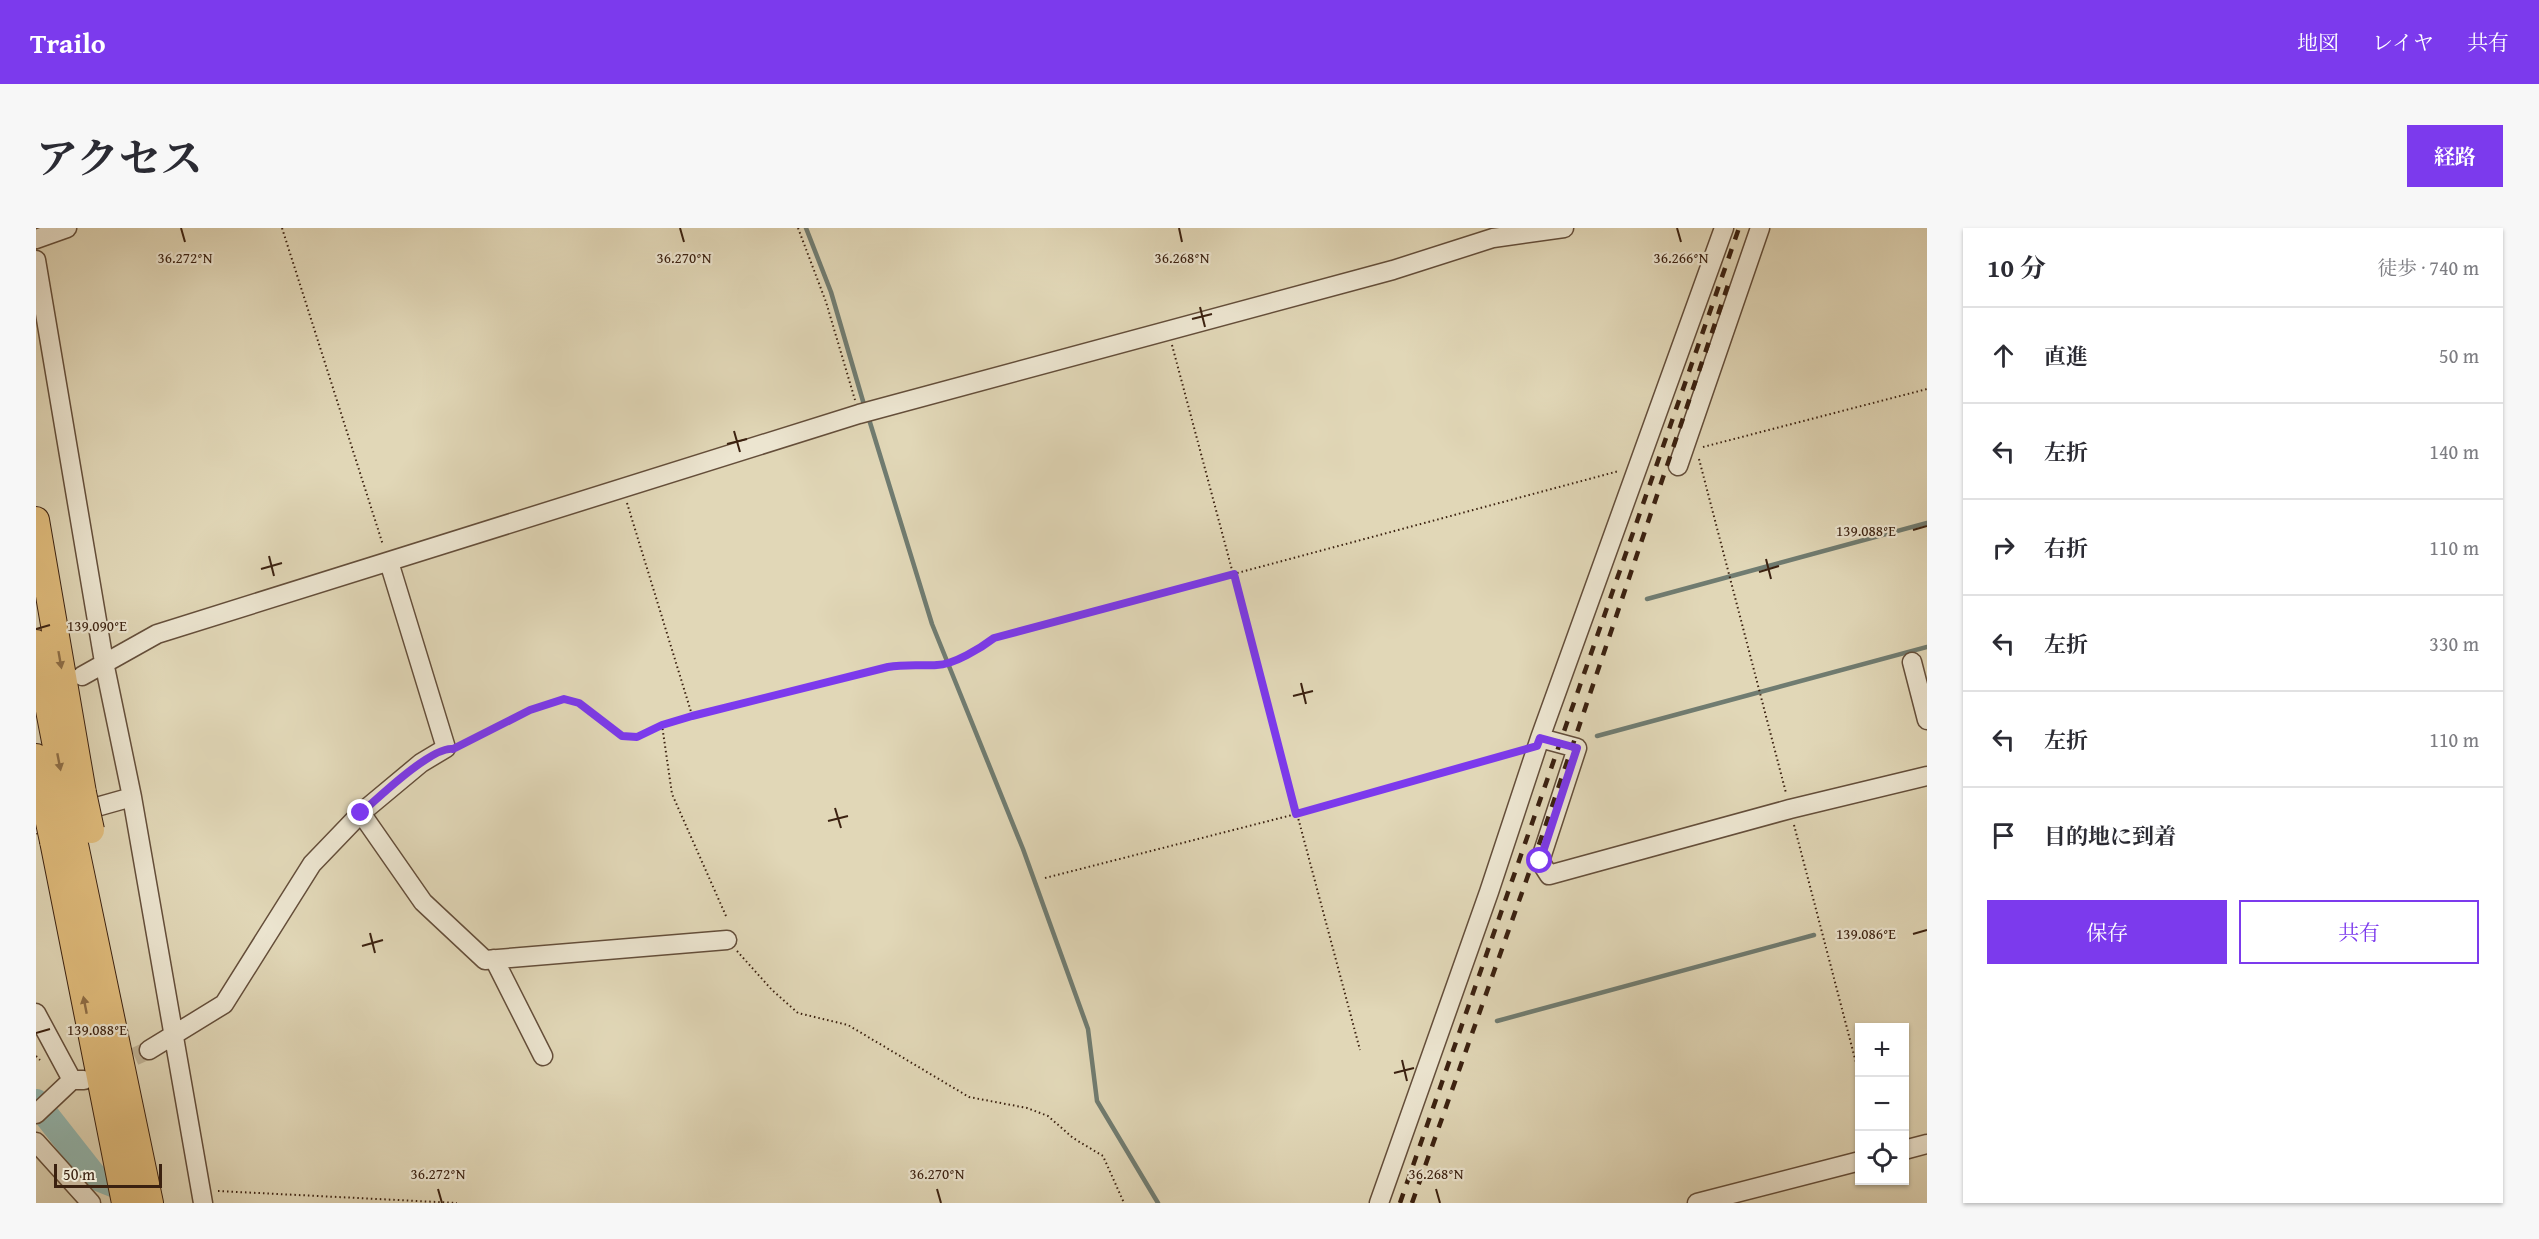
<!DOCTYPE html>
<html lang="ja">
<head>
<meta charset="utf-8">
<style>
	:root { --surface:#fff; --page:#f7f7f7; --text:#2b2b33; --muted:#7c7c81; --line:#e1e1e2; --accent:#7c3aed }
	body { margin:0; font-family:"Gentium Book Plus","Noto Serif JP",serif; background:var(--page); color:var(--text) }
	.controls { position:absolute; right:18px; bottom:18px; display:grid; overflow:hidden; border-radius:0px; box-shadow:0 2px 4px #0004 }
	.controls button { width:54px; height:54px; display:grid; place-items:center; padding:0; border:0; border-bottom:2px solid var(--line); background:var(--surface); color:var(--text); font:30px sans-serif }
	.scale { position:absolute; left:18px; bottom:15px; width:108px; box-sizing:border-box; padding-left:6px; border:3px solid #3b2110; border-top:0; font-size:16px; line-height:21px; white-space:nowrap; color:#3b2110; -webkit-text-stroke:4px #ece5d0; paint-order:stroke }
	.stop { position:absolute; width:18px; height:18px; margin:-14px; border:4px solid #7c3aed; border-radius:50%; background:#fff }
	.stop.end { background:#7c3aed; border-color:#fff; box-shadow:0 2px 6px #0008 }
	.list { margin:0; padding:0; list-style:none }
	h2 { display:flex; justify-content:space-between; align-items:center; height:78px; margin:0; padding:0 24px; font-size:26px }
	h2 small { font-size:20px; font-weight:400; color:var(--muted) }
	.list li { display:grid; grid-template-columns:39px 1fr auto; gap:18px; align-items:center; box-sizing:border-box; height:96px; padding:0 24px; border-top:2px solid var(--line) }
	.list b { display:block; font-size:22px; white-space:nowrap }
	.list em { font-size:20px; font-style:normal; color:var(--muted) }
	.actions { display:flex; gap:12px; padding:18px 24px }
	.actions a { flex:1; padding:14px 0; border:2px solid var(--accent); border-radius:0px; text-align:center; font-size:21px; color:var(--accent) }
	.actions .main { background:var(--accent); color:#fff }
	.icon { flex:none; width:33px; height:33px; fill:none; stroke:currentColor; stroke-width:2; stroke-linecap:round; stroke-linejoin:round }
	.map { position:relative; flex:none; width:1891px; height:975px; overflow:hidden; border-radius:0px }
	header { display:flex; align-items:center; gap:36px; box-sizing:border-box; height:84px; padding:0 30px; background:var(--accent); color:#fff }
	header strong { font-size:28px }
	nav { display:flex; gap:33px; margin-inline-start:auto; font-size:21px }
	.intro { display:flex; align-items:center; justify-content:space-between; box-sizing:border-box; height:144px; padding:0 36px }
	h1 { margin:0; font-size:42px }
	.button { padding:15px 27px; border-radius:0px; background:var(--accent); color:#fff; font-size:21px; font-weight:700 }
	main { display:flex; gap:36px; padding:0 36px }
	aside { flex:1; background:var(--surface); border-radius:0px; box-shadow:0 2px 4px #0004 }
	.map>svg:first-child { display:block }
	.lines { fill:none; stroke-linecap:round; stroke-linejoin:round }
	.stream { stroke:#707c71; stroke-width:4.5 }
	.river { stroke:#94b9b2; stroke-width:26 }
	.minor-tunnel { stroke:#c0b396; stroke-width:18; stroke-dasharray:18 9; stroke-linecap:butt }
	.minor-casing { stroke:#644e3a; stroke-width:21 }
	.highway-casing { stroke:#3b2110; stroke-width:28 }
	.path { stroke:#3b2110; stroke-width:2; stroke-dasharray:1.5 3; stroke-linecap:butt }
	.minor { stroke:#ece5d0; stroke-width:18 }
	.highway { stroke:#e0bc7c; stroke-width:26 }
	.rail { stroke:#3b2110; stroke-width:4.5; stroke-dasharray:10 10; stroke-linecap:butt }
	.highway-bridge-casing { stroke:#3b2110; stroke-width:28; stroke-linecap:butt }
	.highway-bridge { stroke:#e0bc7c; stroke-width:26 }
	.oneway { fill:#8e6e46 }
	.route { stroke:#7c3aed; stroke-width:8 }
	.ticks { fill:none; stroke:#3b2110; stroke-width:2 }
	.ticks-label { font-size:15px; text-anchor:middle; fill:#3b2110; stroke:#ece5d0; stroke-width:4.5; stroke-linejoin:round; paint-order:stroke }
</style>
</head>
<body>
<header>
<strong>Trailo</strong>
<nav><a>地図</a><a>レイヤ</a><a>共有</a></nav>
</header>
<div class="intro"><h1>アクセス</h1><a class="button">経路</a></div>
<main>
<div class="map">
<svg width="1891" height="975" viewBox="0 0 1891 975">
	<rect width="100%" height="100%" fill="#e1d7b7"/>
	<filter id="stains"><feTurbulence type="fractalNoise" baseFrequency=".00333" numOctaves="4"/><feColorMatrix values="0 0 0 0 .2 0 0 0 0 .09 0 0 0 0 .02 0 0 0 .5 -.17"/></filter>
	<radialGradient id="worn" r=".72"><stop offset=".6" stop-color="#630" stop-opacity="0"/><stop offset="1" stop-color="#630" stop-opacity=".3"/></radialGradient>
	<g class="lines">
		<path class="stream" d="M770 0 795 64 829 180
			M832 188 896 396 987 621 1052 801 1061 873 1122 975
			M1611 371 1891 295
			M1561 508 1891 419
			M1461 793 1778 707
			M50 963 59 949"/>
		<path class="river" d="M0 874 59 949 104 967"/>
		<path class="minor-tunnel" d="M74 840 113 822"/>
		<defs>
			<path id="minor" d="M0 11 31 0
				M0 32 68 434 96 569 167 975
				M1642 238 1724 0
				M1876 434 1891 492
				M46 448 121 406 823 186 1357 42 1457 10 1528 0
				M1504 510 1541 520 1504 633 1513 647 1754 581 1891 548
				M325 585 387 674 449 732 691 712
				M0 596 96 569
				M458 731 507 828
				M0 785 36 852
				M113 822 188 776 276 636 325 585 385 535 410 520 353 334
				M0 886 36 852H48
				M0 914 55 975
				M1868 922 1891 916
				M1343 975 1453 664 1504 510 1688 0
				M1661 975 1824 933"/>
			<path id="highway" d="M0 292 47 565
				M0 415 30 570
				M0 529 9 576
				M37 607 114 975
				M17 613 89 975"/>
		</defs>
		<use href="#minor" class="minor-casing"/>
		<use href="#highway" class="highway-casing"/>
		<path class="path" d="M246 0 347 317
			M762 0 790 74 819 172
			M1136 117 1324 822
			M1667 219 1891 161
			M1663 231 1750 565
			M591 275 656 487
			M425 516C446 504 508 469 530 472 556 475 574 514 601 509 609 507 618 500 626 497
			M1758 597 1824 850
			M1009 650 1260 586 1482 524
			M690 688 636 566 626 497 852 439C869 436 884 438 901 437 917 437 944 420 958 410L1583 243
			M701 723 736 762 762 785 812 797 933 869 991 880 1012 888 1037 910 1067 928 1088 975
			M0 828 4 832
			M182 963 421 975"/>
		<use href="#minor" class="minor"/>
		<use href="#highway" class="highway"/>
		<path class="rail" d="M1364 975 1703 0
			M1376 975 1506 608 1692 57"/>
		<defs>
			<path id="highway-bridge" d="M47 565 55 602
				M30 570 37 607
				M9 576 17 613"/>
		</defs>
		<use href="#highway-bridge" class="highway-bridge-casing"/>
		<use href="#highway-bridge" class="highway-bridge"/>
	</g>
	<defs><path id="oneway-solid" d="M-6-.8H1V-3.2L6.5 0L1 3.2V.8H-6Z" transform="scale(1.5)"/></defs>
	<g class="oneway">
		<use href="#oneway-solid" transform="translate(24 432) rotate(80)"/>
		<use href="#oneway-solid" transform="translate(23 534) rotate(79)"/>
		<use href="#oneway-solid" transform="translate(49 777) rotate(-101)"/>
	</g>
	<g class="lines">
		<path class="route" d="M325 585C342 570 396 518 417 521L494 482 528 471 543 475 586 508 601 509 626 497 656 488 852 439C869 436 884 438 901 437 917 437 945 420 958 410L1198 346 1260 586 1501 518 1504 510 1541 520 1504 633"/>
	</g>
	<path class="ticks" d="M145 0 149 14M644 0 648 14M1143 0 1146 14M1641 0 1645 14M1164 79 1169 99M1156 91 1176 86M698 203 704 224M691 216 711 211M1877 302 1891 298M233 328 238 348M1730 331 1735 351M225 341 246 335M1723 344 1743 338M0 401 14 397M1265 455 1270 476M1257 468 1277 463M799 580 805 600M792 593 812 588M334 705 339 725M1877 706 1891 702M326 718 347 712M0 805 14 801M1366 832 1371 853M1358 845 1378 840M402 961 406 975M901 961 905 975M1400 961 1404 975"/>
	<g class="ticks-label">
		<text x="149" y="35">36.272°N</text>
		<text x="648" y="35">36.270°N</text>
		<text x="1146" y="35">36.268°N</text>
		<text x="1645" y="35">36.266°N</text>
		<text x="1830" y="308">139.088°E</text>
		<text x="61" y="403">139.090°E</text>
		<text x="1830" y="711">139.086°E</text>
		<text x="61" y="807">139.088°E</text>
		<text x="402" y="951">36.272°N</text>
		<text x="901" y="951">36.270°N</text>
		<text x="1400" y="951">36.268°N</text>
	</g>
	<rect width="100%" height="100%" filter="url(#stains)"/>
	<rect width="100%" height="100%" fill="url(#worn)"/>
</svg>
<div class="controls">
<button>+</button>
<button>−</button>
<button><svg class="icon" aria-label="locate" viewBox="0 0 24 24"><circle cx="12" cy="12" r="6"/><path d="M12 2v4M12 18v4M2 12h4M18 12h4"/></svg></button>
</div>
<div class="scale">50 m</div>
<div class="stop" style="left:1504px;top:633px"></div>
<div class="stop end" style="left:325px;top:585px"></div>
</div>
<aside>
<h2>10 分<small>徒歩 · 740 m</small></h2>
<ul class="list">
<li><svg class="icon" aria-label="ahead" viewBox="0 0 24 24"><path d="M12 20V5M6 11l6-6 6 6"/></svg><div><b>直進</b></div><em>50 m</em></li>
<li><svg class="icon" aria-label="left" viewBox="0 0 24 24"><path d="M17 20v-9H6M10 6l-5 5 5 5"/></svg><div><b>左折</b></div><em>140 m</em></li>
<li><svg class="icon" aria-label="right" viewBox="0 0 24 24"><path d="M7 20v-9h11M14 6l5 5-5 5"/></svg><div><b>右折</b></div><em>110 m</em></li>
<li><svg class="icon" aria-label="left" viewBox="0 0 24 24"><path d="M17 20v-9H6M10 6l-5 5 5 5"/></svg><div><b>左折</b></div><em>330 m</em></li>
<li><svg class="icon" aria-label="left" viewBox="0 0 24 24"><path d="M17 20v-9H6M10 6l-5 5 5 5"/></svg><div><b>左折</b></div><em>110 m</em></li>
<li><svg class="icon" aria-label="arrive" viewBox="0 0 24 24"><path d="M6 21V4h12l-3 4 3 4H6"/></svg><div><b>目的地に到着</b></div></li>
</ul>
<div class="actions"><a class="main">保存</a><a>共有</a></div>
</aside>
</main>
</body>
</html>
